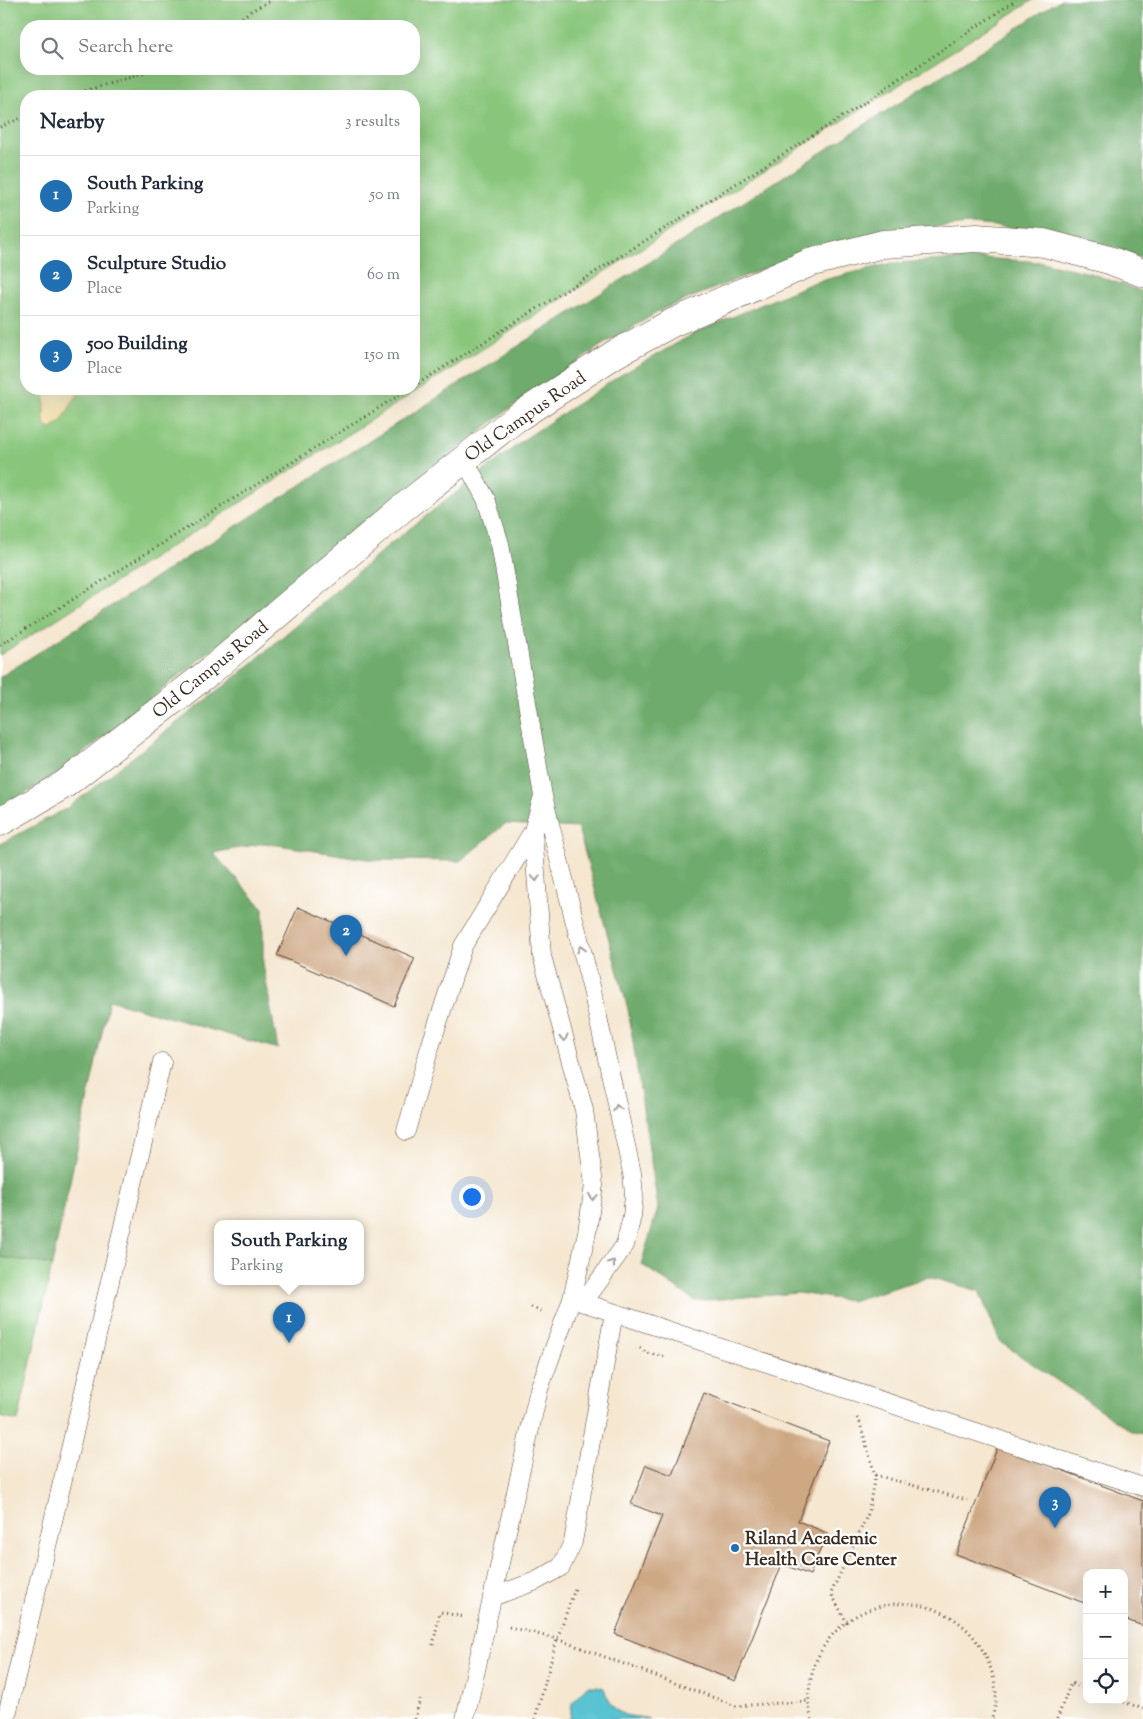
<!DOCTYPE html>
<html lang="en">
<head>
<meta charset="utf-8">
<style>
	:root { --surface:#fff; --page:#f6f6f7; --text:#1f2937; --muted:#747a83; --line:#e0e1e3; --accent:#1f6fb2 }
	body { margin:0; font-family:"Sorts Mill Goudy",serif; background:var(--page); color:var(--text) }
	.controls { position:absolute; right:15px; bottom:15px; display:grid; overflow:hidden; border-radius:10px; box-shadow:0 5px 20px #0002 }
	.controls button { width:45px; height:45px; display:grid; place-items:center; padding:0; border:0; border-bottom:1px solid var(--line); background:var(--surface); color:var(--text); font:25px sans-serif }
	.you { position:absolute; left:471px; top:1196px; width:18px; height:18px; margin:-12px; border:4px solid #fff; border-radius:50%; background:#1a73e8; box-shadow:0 0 0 8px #1a73e833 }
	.badge { display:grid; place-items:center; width:32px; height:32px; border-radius:50%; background:var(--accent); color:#fff; font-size:16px; font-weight:700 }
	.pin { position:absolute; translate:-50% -41px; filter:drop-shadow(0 1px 2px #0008) }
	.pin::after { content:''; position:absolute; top:26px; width:18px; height:15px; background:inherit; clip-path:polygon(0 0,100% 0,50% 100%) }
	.popup { position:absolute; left:214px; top:1220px; width:150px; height:65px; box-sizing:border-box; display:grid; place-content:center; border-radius:10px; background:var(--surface); filter:drop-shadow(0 1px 4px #0005); font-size:16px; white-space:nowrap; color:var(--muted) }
	.popup b { font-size:19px; color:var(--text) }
	.popup::after { content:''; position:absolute; left:50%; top:100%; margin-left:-10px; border:10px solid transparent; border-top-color:var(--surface) }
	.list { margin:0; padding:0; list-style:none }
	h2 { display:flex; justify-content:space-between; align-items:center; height:65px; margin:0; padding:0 20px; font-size:21px }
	h2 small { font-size:16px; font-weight:400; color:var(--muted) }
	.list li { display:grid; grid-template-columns:32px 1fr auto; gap:15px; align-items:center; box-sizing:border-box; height:80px; padding:0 20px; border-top:1px solid var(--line) }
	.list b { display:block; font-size:19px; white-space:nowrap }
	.list p { margin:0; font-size:16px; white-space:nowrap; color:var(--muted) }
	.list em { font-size:16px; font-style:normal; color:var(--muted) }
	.icon { flex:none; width:28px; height:28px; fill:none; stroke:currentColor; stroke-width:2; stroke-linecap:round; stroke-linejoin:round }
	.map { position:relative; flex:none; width:1143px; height:1719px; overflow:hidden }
	.search { position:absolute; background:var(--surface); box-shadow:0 5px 20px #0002; left:20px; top:20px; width:400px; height:55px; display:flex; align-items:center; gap:12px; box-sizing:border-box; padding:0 18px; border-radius:20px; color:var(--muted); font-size:19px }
	.panel { position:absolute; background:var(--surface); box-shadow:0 5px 20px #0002; left:20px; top:90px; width:400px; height:305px; border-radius:20px }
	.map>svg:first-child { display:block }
	.green { fill:#89c67c; stroke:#62784d; fill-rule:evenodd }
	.forest { fill:#6eab6c; stroke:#546a45 }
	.sand { fill:#eeda9e; stroke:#94825e }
	.water { fill:#58c3d3; stroke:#4a7678 }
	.building { fill:#cea783 }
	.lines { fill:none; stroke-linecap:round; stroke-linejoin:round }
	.service-casing { stroke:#574639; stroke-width:19 }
	.minor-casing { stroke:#574639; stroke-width:29 }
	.path { stroke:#574639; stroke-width:3; stroke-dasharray:1 4; stroke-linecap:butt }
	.service { stroke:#fff; stroke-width:18 }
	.minor { stroke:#fff; stroke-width:28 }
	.oneway { stroke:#a79f9a }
	.poi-dot { fill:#1f6fb2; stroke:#fff; stroke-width:2 }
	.labels { text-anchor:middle; stroke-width:4.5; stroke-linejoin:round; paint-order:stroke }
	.street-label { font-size:18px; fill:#3b2a1e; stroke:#fff }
	.poi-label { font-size:18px; font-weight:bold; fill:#3b2a1e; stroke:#fff; text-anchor:start }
</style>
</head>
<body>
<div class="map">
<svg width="1143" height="1719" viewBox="0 0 1143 1719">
	<rect width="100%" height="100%" fill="#fff"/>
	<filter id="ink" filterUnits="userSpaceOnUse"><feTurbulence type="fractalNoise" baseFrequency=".02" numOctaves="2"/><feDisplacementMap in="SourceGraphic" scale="10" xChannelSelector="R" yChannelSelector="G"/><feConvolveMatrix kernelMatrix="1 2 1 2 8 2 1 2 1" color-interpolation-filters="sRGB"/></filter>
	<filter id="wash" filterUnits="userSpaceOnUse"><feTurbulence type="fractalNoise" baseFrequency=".0096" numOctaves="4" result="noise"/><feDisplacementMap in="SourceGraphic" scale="20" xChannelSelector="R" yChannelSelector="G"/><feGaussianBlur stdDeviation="1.12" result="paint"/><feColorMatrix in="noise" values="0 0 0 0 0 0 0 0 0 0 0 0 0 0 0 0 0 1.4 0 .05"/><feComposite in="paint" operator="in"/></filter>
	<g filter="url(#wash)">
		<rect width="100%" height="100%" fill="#f5e7d0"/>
		<path class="green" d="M0 0H1033L0 655ZM26 26H414V69H26ZM26 96H414V389H26Z
			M0 1257 52 1265 18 1421 0 1417Z"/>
		<path class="forest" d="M1060 0H1143V259L1116 248 1050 231 971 224 877 232 806 252 665 308 602 345 509 409 386 506 214 648 59 773 0 809V677Z
			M981 258 1042 262 1090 273 1143 292V1434L1133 1432 1000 1342 979 1291 929 1277 851 1301 798 1293 695 1301 641 1264 658 1208 628 1009 578 828 505 824 460 861 373 860 265 843 213 853 263 908V964L278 1049 109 1000 52 1265 0 1257V844L69 807 237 676 390 544 526 438 619 376 695 333 812 283 892 263Z"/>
		<path class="sand" d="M65 389H71L78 392C77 397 74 399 72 403 65 415 63 423 51 429 41 425 44 416 45 407 45 403 44 399 45 395Z"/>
		<path class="water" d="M587 1686H598L604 1688C608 1701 615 1714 630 1716 636 1717 643 1717 649 1719H570L572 1703Z"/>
		<g id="blocks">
			<path class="building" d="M298 907 415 958 394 1006 277 955Z
				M704 1393 829 1441 798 1521 827 1533 810 1575 782 1564 735 1681 615 1634 662 1516 631 1504 646 1465 672 1475Z
				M998 1446 1143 1501V1626L1124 1619V1573H1087V1604L956 1554Z"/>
		</g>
	</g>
	<g filter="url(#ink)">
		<use href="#blocks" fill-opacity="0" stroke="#574639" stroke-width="1"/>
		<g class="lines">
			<defs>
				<path id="service" d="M464 459 486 499 500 544 543 796 592 990 632 1173 634 1195 632 1216 625 1245 583 1303
					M406 1131 430 1047 463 946 533 831
					M573 1299 1143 1487
					M492 1597 536 1581 561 1567 573 1542 614 1313
					M6 1719 162 1062
					M465 1719 539 1389 572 1299 587 1232 594 1185 584 1110 542 956 533 831 543 796"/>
				<path id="minor" d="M0 822 65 784 209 672 399 511 515 419 615 354 672 323 809 263 883 244 976 238 1044 243 1109 260 1143 273"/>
			</defs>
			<use href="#service" class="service-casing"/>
			<use href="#minor" class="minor-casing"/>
			<path class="path" d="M230 26 251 11 272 0
				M71 96 81 92 159 69
				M0 127 26 116
				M414 386 858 107 1016 0
				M0 645 409 389
				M531 1307 542 1311
				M640 1348 647 1353 667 1357
				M875 1475 967 1500
				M847 1623 831 1593 868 1514 875 1475 860 1423 857 1418
				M509 1627 557 1639 736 1706 809 1701
				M433 1645 440 1612 464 1617
				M1119 1700 1143 1709
				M415 1719 420 1699
				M535 1719 557 1639 576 1586
				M812 1719C806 1704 809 1685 813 1670 837 1591 945 1579 984 1653 991 1667 997 1684 996 1700 996 1706 993 1713 992 1719
				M1057 1719 1071 1683 1087 1689"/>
			<use href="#service" class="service"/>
			<use href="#minor" class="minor"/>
		</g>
		<defs><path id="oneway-chevron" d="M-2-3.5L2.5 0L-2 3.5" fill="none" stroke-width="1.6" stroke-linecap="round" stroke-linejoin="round" transform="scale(1.25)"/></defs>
		<g class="oneway">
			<use href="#oneway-chevron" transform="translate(536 878) rotate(86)"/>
			<use href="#oneway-chevron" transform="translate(581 949) rotate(-104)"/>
			<use href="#oneway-chevron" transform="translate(564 1038) rotate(75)"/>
			<use href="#oneway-chevron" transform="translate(617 1108) rotate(-102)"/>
			<use href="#oneway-chevron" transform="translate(593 1197) rotate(98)"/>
			<use href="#oneway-chevron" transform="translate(612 1263) rotate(-54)"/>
		</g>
	</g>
	<circle class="poi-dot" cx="735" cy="1548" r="5"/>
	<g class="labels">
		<g class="street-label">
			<text transform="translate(525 416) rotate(-35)" y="6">Old Campus Road</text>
			<text transform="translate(210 669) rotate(-39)" y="6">Old Campus Road</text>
		</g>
		<g class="poi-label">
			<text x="745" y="1544">Riland Academic<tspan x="745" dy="21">Health Care Center</tspan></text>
		</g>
	</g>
</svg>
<div class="controls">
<button>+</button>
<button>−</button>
<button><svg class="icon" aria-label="locate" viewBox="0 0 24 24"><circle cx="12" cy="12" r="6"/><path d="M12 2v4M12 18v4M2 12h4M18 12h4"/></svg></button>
</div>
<div class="you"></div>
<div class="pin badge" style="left:289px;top:1343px">1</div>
<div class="popup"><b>South Parking</b>Parking</div>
<div class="pin badge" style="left:346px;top:956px">2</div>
<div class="pin badge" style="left:1055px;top:1528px">3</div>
<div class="search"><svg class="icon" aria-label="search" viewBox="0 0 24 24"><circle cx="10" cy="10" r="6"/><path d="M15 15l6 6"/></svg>Search here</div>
<section class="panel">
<h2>Nearby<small>3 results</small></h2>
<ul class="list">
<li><span class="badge">1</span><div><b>South Parking</b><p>Parking</p></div><em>50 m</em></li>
<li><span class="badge">2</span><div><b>Sculpture Studio</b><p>Place</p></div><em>60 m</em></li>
<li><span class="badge">3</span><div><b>500 Building</b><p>Place</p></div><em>150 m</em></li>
</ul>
</section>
</div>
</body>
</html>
